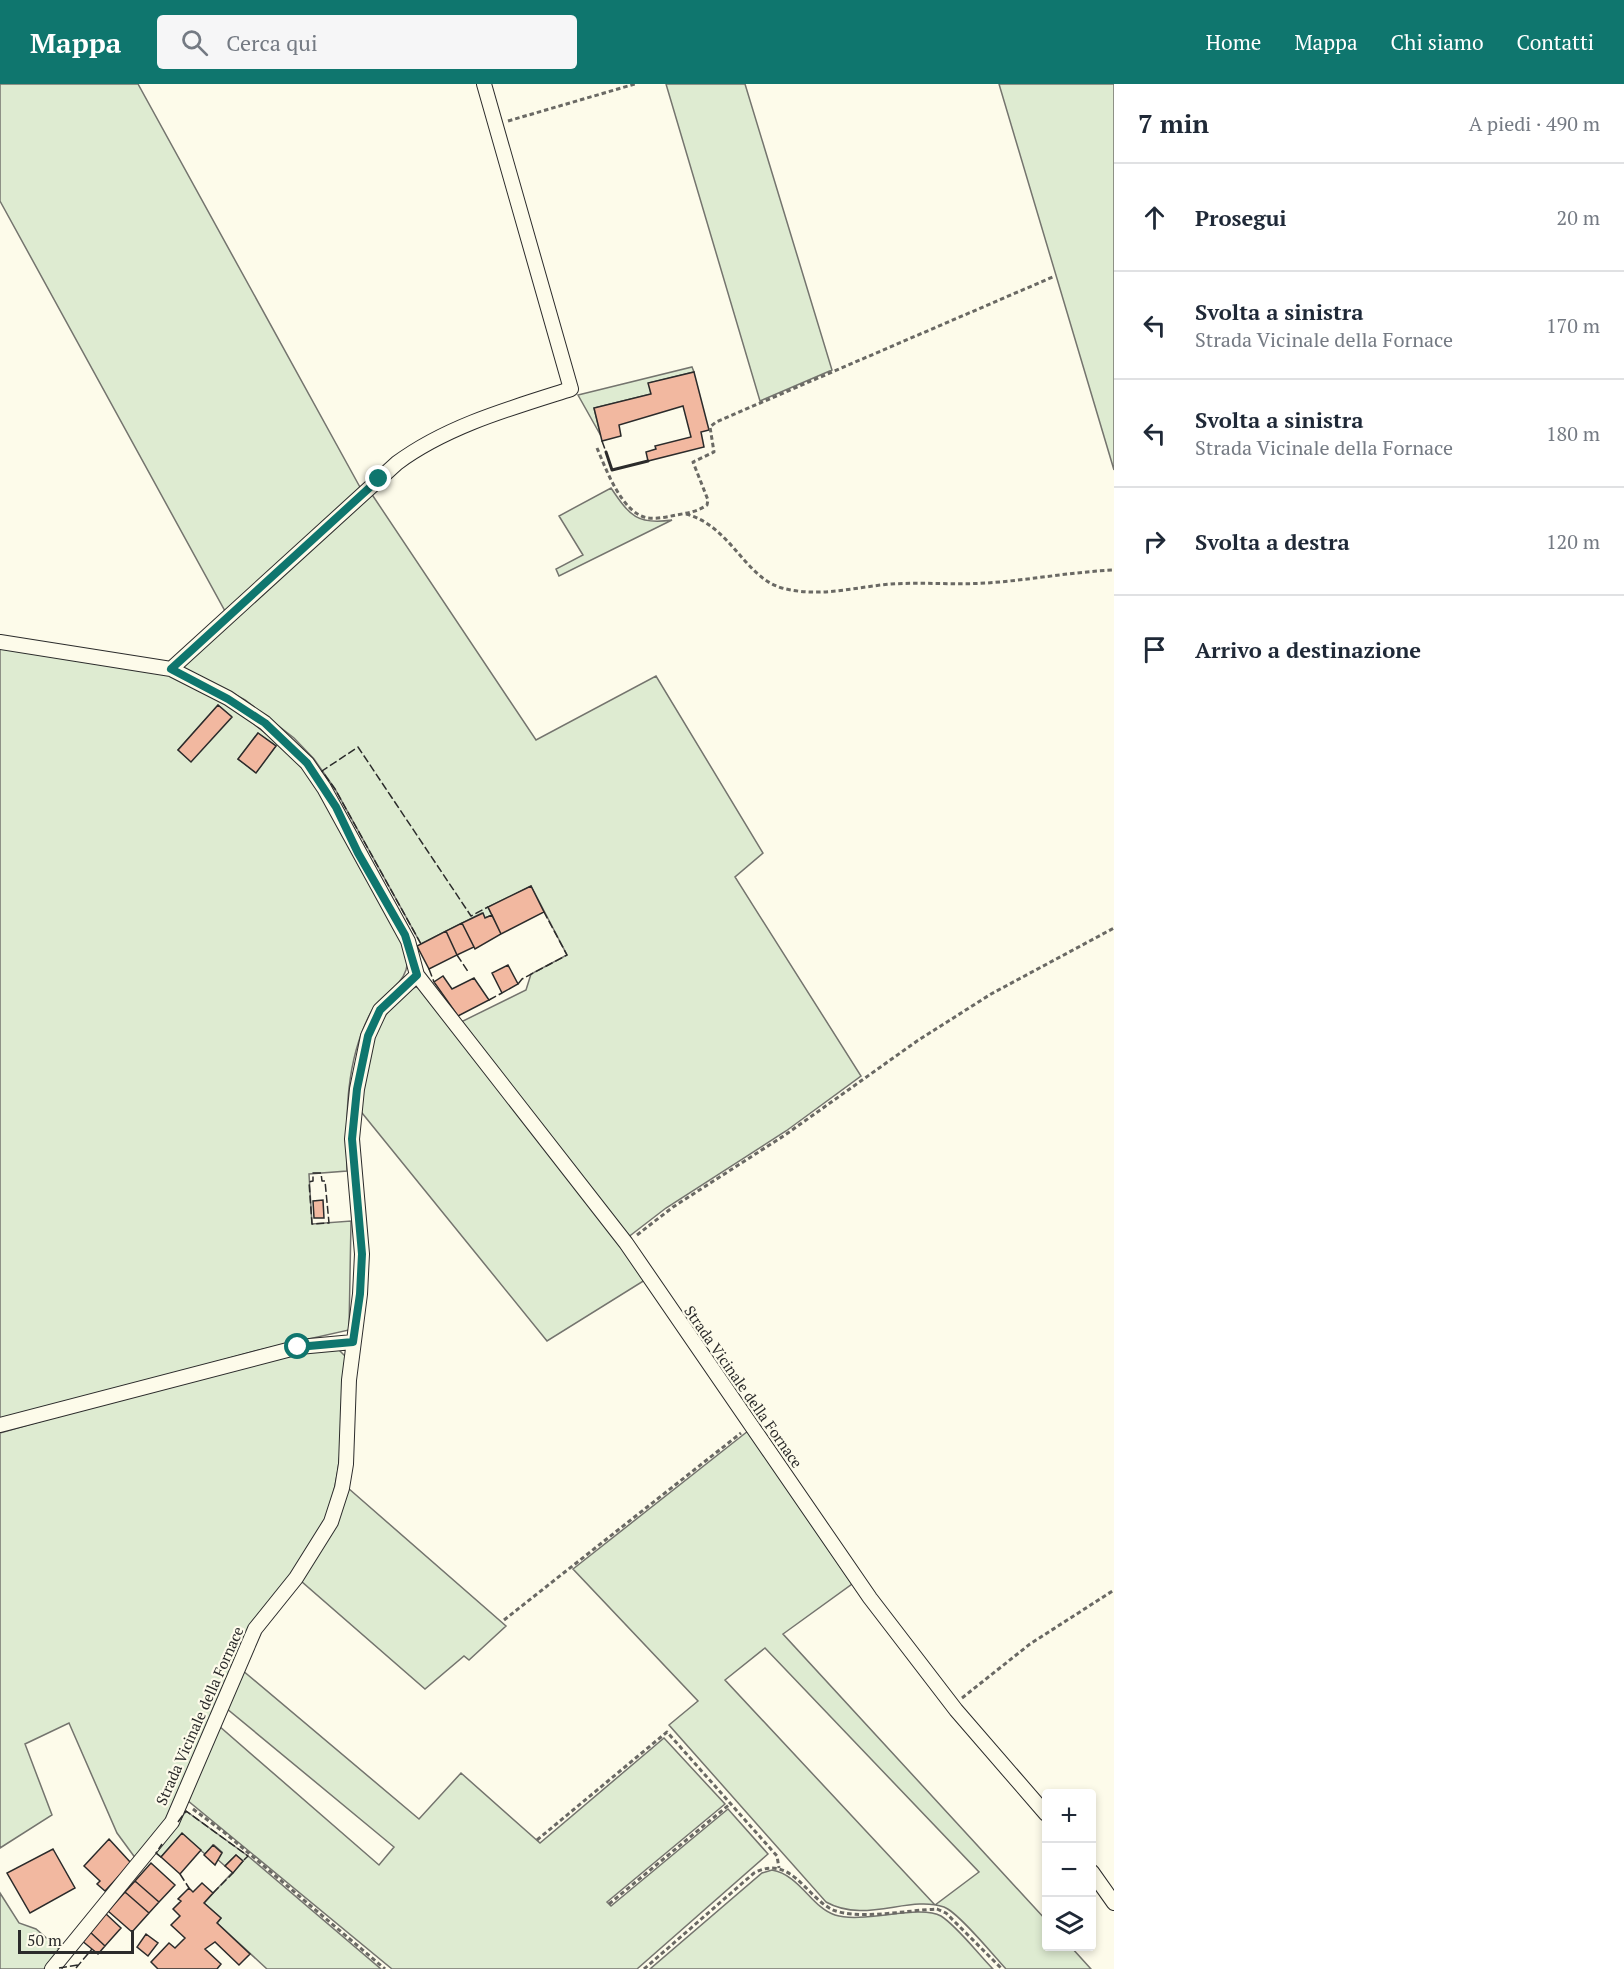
<!DOCTYPE html>
<html lang="it">
<head>
<meta charset="utf-8">
<style>
	:root { --surface:#fff; --page:#f6f6f7; --text:#1f2937; --muted:#747a83; --line:#e0e1e3; --accent:#0f766e }
	body { margin:0; font-family:"PT Serif",serif; background:var(--page); color:var(--text) }
	.controls { position:absolute; right:18px; bottom:18px; display:grid; overflow:hidden; border-radius:6px; box-shadow:0 3px 9px #0003 }
	.controls button { width:54px; height:54px; display:grid; place-items:center; padding:0; border:0; border-bottom:2px solid var(--line); background:var(--surface); color:var(--text); font:30px sans-serif }
	.scale { position:absolute; left:18px; bottom:15px; width:116px; box-sizing:border-box; padding-left:6px; border:3px solid #2b2b2b; border-top:0; font-size:16px; line-height:21px; white-space:nowrap; color:#2b2b2b; -webkit-text-stroke:4px #fdfbea; paint-order:stroke }
	.stop { position:absolute; width:18px; height:18px; margin:-14px; border:4px solid #0f766e; border-radius:50%; background:#fff }
	.stop.end { background:#0f766e; border-color:#fff; box-shadow:0 2px 6px #0008 }
	.list { margin:0; padding:0; list-style:none }
	h2 { display:flex; justify-content:space-between; align-items:center; height:78px; margin:0; padding:0 24px; font-size:26px }
	h2 small { font-size:20px; font-weight:400; color:var(--muted) }
	.list li { display:grid; grid-template-columns:39px 1fr auto; gap:18px; align-items:center; box-sizing:border-box; height:108px; padding:0 24px; border-top:2px solid var(--line) }
	.list b { display:block; font-size:22px; white-space:nowrap }
	.list p { margin:0; font-size:20px; white-space:nowrap; color:var(--muted) }
	.list em { font-size:20px; font-style:normal; color:var(--muted) }
	.icon { flex:none; width:33px; height:33px; fill:none; stroke:currentColor; stroke-width:2; stroke-linecap:round; stroke-linejoin:round }
	.map { position:relative; flex:none; width:1114px; height:1885px; overflow:hidden }
	header { display:flex; align-items:center; gap:36px; box-sizing:border-box; height:84px; padding:0 30px; background:var(--accent); color:#fff }
	header strong { font-size:28px }
	nav { display:flex; gap:33px; margin-inline-start:auto; font-size:21px }
	.search { width:420px; height:54px; background:var(--page); display:flex; align-items:center; gap:15px; box-sizing:border-box; padding:0 21px; border-radius:6px; color:var(--muted); font-size:22px }
	main { display:flex }
	aside { flex:1; background:var(--surface) }
	.map>svg:first-child { display:block }
	.green { fill:#deebd1; stroke:#74746e; stroke-width:1.5; fill-rule:evenodd }
	.building { fill:#f2b8a0; stroke:#2b2b2b; stroke-width:1.5 }
	.lines { fill:none; stroke-linecap:round; stroke-linejoin:round }
	.minor-casing { stroke:#2b2b2b; stroke-width:16 }
	.path { stroke:#6a6964; stroke-width:3; stroke-dasharray:4.5 3; stroke-linecap:butt }
	.minor { stroke:#fdfbea; stroke-width:14 }
	.fence { stroke:#2b2b2b; stroke-width:1.5; stroke-dasharray:8 3; stroke-linecap:butt }
	.wall { stroke:#2b2b2b; stroke-width:3 }
	.route { stroke:#0f766e; stroke-width:8 }
	.labels { text-anchor:middle; stroke-width:4.5; stroke-linejoin:round; paint-order:stroke }
	.street-label { font-size:15px; fill:#2b2b2b; stroke:#fdfbea }
</style>
</head>
<body>
<header>
<strong>Mappa</strong>
<div class="search"><svg class="icon" aria-label="search" viewBox="0 0 24 24"><circle cx="10" cy="10" r="6"/><path d="M15 15l6 6"/></svg>Cerca qui</div>
<nav><a>Home</a><a>Mappa</a><a>Chi siamo</a><a>Contatti</a></nav>
</header>
<main>
<div class="map">
<svg width="1114" height="1885" viewBox="0 0 1114 1885">
	<rect width="100%" height="100%" fill="#fdfbea"/>
	<path class="green" d="M0 0H138L361 405 225 527 0 117Z
		M666 0H745L832 286 760 317Z
		M999 0H1114V386Z
		M692 283 694 288 649 299 651 310 594 324 601 352 578 311Z
		M611 404C630 432 637 441 672 436L559 492 556 485 583 471 559 432Z
		M371 409 536 656 656 592 763 769 735 793 861 992 786 1047 666 1124 627 1154 461 938 526 906 531 890 567 871 531 802 488 823 492 831 485 834 482 829 421 860 335 705 314 675 294 654 245 616 182 583Z
		M0 562C40 568 80 575 121 582 136 584 155 585 170 590 220 609 292 664 322 709 338 734 347 763 363 789 377 811 414 859 406 886 401 903 379 912 371 928 345 977 346 1032 347 1087L309 1090 312 1140 351 1137 349 1246 255 1267 0 1338ZM218 621 231 632 191 677 178 666ZM258 649 276 662 256 688 238 675Z
		M415 903 421 904 616 1154 645 1196 547 1257 358 1024C367 980 371 928 415 903Z
		M338 1265 345 1272C342 1327 345 1381 326 1434L213 1630 165 1738 136 1775 117 1749 69 1639 25 1660 52 1731 0 1764V1349L184 1296 298 1266Z
		M748 1347 852 1500 783 1550 1046 1836V1862L1071 1863 1091 1885H1006C994 1872 958 1828 944 1823 909 1811 865 1840 826 1818L669 1641 698 1617 573 1485ZM765 1564 979 1788 935 1821 725 1596Z
		M348 1404 506 1542 469 1576 464 1572 425 1605 301 1497Z
		M242 1586 419 1735 461 1689 540 1759 664 1654 725 1720 607 1818 611 1822 728 1725 768 1770 637 1885H392L187 1716 219 1642 379 1781 394 1763 226 1624Z
		M186 1727 248 1772 381 1885H267L217 1839 221 1834 204 1819 243 1777 236 1771 225 1782 217 1775 222 1768 214 1761 205 1770 182 1750 161 1773 156 1769Z
		M772 1786C800 1791 811 1823 835 1831 863 1840 919 1820 941 1832 958 1843 978 1870 993 1885H650L762 1789Z
		M0 1809 19 1839 36 1845 59 1865 44 1885H0Z"/>
	<path class="building" d="M694 288 709 346 701 348 704 363 648 377 646 368 656 365 655 362 691 353 683 322 619 341 621 352 602 357 594 324 651 310 648 299Z
		M218 621 232 633 191 678 178 666Z
		M258 649 276 662 256 689 238 675Z
		M531 802 544 828 501 850 488 823Z
		M483 829 485 834 492 831 501 850 475 865 462 839Z
		M462 839 474 863 457 871 446 847Z
		M446 847 457 871 429 885 417 862Z
		M508 881 518 900 502 909 492 889Z
		M443 892 452 905 474 894 489 916 458 932 434 898Z
		M323 1116 324 1134H314L313 1117Z
		M182 1749 201 1766 180 1790 161 1773Z
		M109 1755 131 1779 105 1807 97 1800 100 1797 84 1782Z
		M213 1761 222 1769 215 1781 204 1771Z
		M53 1765 75 1804 30 1829 7 1789Z
		M236 1771 243 1777 233 1789 225 1782Z
		M151 1779 175 1801 159 1818 135 1797Z
		M135 1797 159 1818 149 1829 125 1808Z
		M202 1799 213 1809 204 1819 221 1834 217 1839 250 1870 239 1881 215 1858 205 1865 221 1880 217 1885H158L151 1878 169 1859 175 1864 185 1854 171 1841 180 1832 173 1825 181 1817 178 1815 189 1804 193 1808Z
		M125 1808 149 1829 132 1848 108 1827Z
		M105 1829 121 1844 105 1862 89 1847Z
		M89 1847 105 1862 98 1870 81 1856Z
		M146 1850 158 1859 148 1872 137 1863Z"/>
	<g class="lines">
		<defs>
			<path id="minor" d="M0 558 171 585 228 614 265 639 307 679 324 704 408 857 417 891 626 1159 870 1514 956 1626 1046 1730
				M171 585 397 379C447 342 511 324 571 305L484 0
				M0 1341 299 1263 353 1258
				M1092 1788 1114 1819
				M52 1885 172 1738 255 1545 296 1494 331 1438 342 1404 346 1380 349 1296 360 1210 362 1170 352 1055 357 1005 368 952 380 926 417 891"/>
		</defs>
		<use href="#minor" class="minor-casing"/>
		<path class="path" d="M508 37 635 0
			M597 364C606 385 622 430 648 434 657 435 667 433 676 431 687 429 697 428 707 421L708 416 693 378 714 368 710 343 716 338 1055 192
			M686 430C731 442 744 493 782 504 819 514 855 503 891 500 923 498 955 501 987 499 1029 496 1071 488 1114 486
			M637 1151 673 1123 785 1051 917 957 991 910 1114 844
			M504 1536 741 1349
			M962 1614 1030 1560 1114 1506
			M193 1725 225 1749 385 1885
			M537 1756 667 1648 777 1772 779 1784
			M609 1820 730 1720
			M644 1885 754 1789C790 1770 805 1811 831 1825 855 1837 909 1826 937 1825L946 1829 1002 1885"/>
		<use href="#minor" class="minor"/>
		<path class="fence" d="M602 357 606 368
			M421 860 335 705 322 687 358 663 471 832 488 823
			M457 871 469 889
			M429 885 434 898
			M518 900 522 895 567 871 544 828
			M489 916 502 909
			M313 1089H321L322 1097H325L329 1139 312 1140 309 1098 313 1097Z
			M178 1738 186 1727 248 1772 243 1777
			M161 1773 156 1769 162 1760
			M180 1790 189 1804
			M213 1809 233 1789
			M59 1884 78 1881
			M76 1884 92 1865"/>
		<path class="wall" d="M606 368 612 386 648 377"/>
	</g>
	<g class="lines">
		<path class="route" d="M298 1263 353 1258 360 1210 362 1170 352 1055 357 1005 368 952 380 926 417 891 405 851 358 769 336 723 307 679 265 639 228 615 171 585 379 395"/>
	</g>
	<g class="labels">
		<g class="street-label">
			<text transform="translate(743 1303) rotate(55)" y="5">Strada Vicinale della Fornace</text>
			<text transform="translate(200 1632) rotate(-66)" y="5">Strada Vicinale della Fornace</text>
		</g>
	</g>
</svg>
<div class="controls">
<button>+</button>
<button>−</button>
<button><svg class="icon" aria-label="layers" viewBox="0 0 24 24"><path d="M12 4l9 5-9 5-9-5zM3 14l9 5 9-5"/></svg></button>
</div>
<div class="scale">50 m</div>
<div class="stop" style="left:298px;top:1263px"></div>
<div class="stop end" style="left:379px;top:395px"></div>
</div>
<aside>
<h2>7 min<small>A piedi · 490 m</small></h2>
<ul class="list">
<li><svg class="icon" aria-label="ahead" viewBox="0 0 24 24"><path d="M12 20V5M6 11l6-6 6 6"/></svg><div><b>Prosegui</b></div><em>20 m</em></li>
<li><svg class="icon" aria-label="left" viewBox="0 0 24 24"><path d="M17 20v-9H6M10 6l-5 5 5 5"/></svg><div><b>Svolta a sinistra</b><p>Strada Vicinale della Fornace</p></div><em>170 m</em></li>
<li><svg class="icon" aria-label="left" viewBox="0 0 24 24"><path d="M17 20v-9H6M10 6l-5 5 5 5"/></svg><div><b>Svolta a sinistra</b><p>Strada Vicinale della Fornace</p></div><em>180 m</em></li>
<li><svg class="icon" aria-label="right" viewBox="0 0 24 24"><path d="M7 20v-9h11M14 6l5 5-5 5"/></svg><div><b>Svolta a destra</b></div><em>120 m</em></li>
<li><svg class="icon" aria-label="arrive" viewBox="0 0 24 24"><path d="M6 21V4h12l-3 4 3 4H6"/></svg><div><b>Arrivo a destinazione</b></div></li>
</ul>
</aside>
</main>
</body>
</html>
